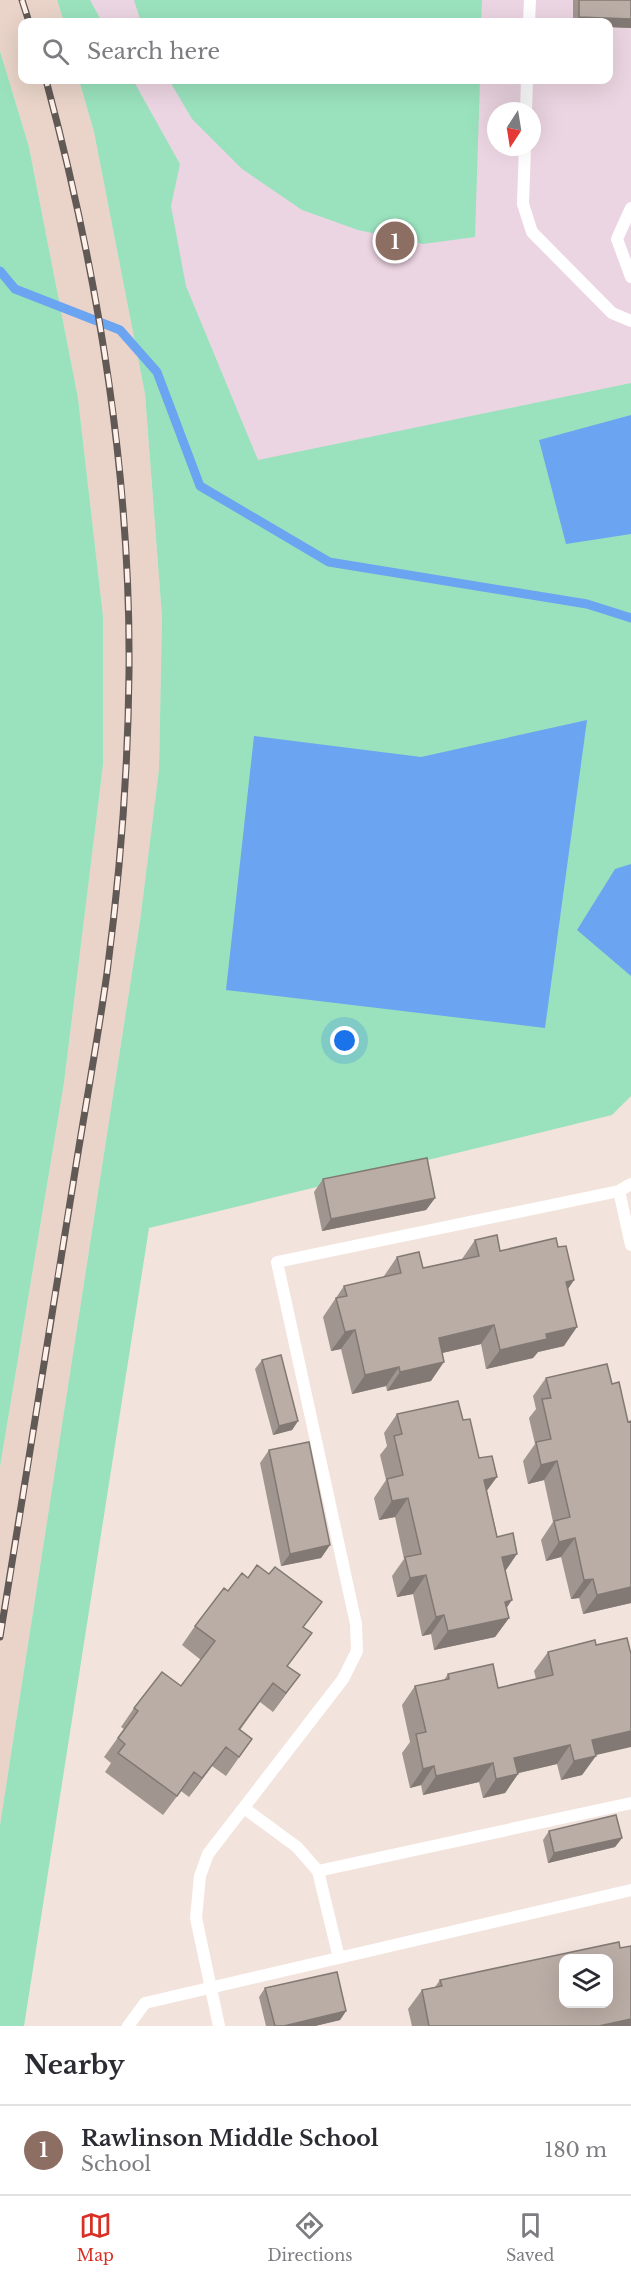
<!DOCTYPE html>
<html lang="en">
<head>
<meta charset="utf-8">
<style>
	:root { --surface:#fff; --page:#f2f2f3; --text:#2b2b33; --muted:#7c7c81; --line:#e1e1e2; --accent:#d93025 }
	body { margin:0; font-family:"Libre Baskerville",serif; background:var(--page); color:var(--text) }
	.controls { position:absolute; right:18px; bottom:18px; display:grid; overflow:hidden; border-radius:12px; box-shadow:0 6px 24px #0002 }
	.controls button { width:54px; height:54px; display:grid; place-items:center; padding:0; border:0; border-bottom:2px solid var(--line); background:var(--surface); color:var(--text); font:30px sans-serif }
	.compass { position:absolute; left:487px; top:102px; width:54px; height:54px; border-radius:50%; background:var(--surface); box-shadow:0 6px 24px #0002; rotate:192deg }
	.you { position:absolute; left:345px; top:1041px; width:21px; height:21px; margin:-15px; border:4px solid #fff; border-radius:50%; background:#1a73e8; box-shadow:0 0 0 9px #1a73e833 }
	.badge { display:grid; place-items:center; width:39px; height:39px; border-radius:50%; background:var(--accent); color:#fff; font-size:20px; font-weight:700 }
	.pin { position:absolute; translate:-50% -50%; border:3px solid #fff; box-shadow:0 2px 6px #0006 }
	.list { margin:0; padding:0; list-style:none }
	h2 { display:flex; justify-content:space-between; align-items:center; height:78px; margin:0; padding:0 24px; font-size:26px }
	h2 small { font-size:20px; font-weight:400; color:var(--muted) }
	.list li { display:grid; grid-template-columns:39px 1fr auto; gap:18px; align-items:center; box-sizing:border-box; height:90px; padding:0 24px; border-top:2px solid var(--line) }
	.list b { display:block; font-size:22px; white-space:nowrap }
	.list p { margin:0; font-size:20px; white-space:nowrap; color:var(--muted) }
	.list em { font-size:20px; font-style:normal; color:var(--muted) }
	.icon { flex:none; width:33px; height:33px; fill:none; stroke:currentColor; stroke-width:2; stroke-linecap:round; stroke-linejoin:round }
	.map { position:relative; flex:none; width:631px; height:2026px; overflow:hidden }
	.search { position:absolute; background:var(--surface); box-shadow:0 6px 24px #0002; left:18px; right:18px; top:18px; height:66px; display:flex; align-items:center; gap:15px; box-sizing:border-box; padding:0 21px; border-radius:12px; color:var(--muted); font-size:22px }
	.sheet { height:168px; background:var(--surface) }
	nav { display:flex; justify-content:space-around; align-items:center; box-sizing:border-box; height:84px; border-top:2px solid var(--line); background:var(--surface); font-size:16px; color:var(--muted) }
	nav a { display:grid; justify-items:center; gap:3px }
	nav .on { color:var(--accent) }
	.map>svg:first-child { display:block }
	.built { fill:#ead4c9 }
	.education { fill:#ecd5e2; fill-rule:evenodd }
	.green { fill:#9ae2bd }
	.water { fill:#6ba4f1 }
	.lines { fill:none; stroke-linecap:round; stroke-linejoin:round }
	.stream { stroke:#6ba4f1; stroke-width:9 }
	.service { stroke:#fff; stroke-width:12 }
	.rail-casing { stroke:#615955; stroke-width:7 }
	.rail { stroke:#fff1e9; stroke-width:4.5; stroke-dasharray:14; stroke-linecap:butt }
	.wall { fill:#a0958f }
	.shaded-wall { fill:#827974 }
	.building { fill:#baada6; stroke:#827974; stroke-width:1.5; fill-rule:evenodd }
</style>
</head>
<body>
<div class="map">
<svg width="631" height="2026" viewBox="0 0 631 2026">
	<rect width="100%" height="100%" fill="#f2e3dc"/>
	<path class="built" d="M0 0H57L64 22H22V80H79L94 132 145 394 162 617 159 769 140 921 0 1825V1467L64 1083 103 765V616L78 398 29 147 0 51Z"/>
	<path class="education" d="M89 0H631V387L230 488 112 80H608V22H96ZM496 111H532V147H496Z"/>
	<path class="green" d="M57 0H90L102 22H64Z
		M134 0H482L481 22H141Z
		M0 51 29 147 78 398 103 616V765L64 1083 0 1467Z
		M79 80H133L180 164 171 206 186 286 258 460 631 383V1096L612 1115 149 1228 24 2026H0V1825L140 921 159 769 162 617 145 394 94 132Z
		M169 80H480L475 237 423 244 358 230 302 210 242 169 192 119Z"/>
	<path class="water" d="M631 415V534L566 544 539 440Z
		M587 720 545 1028 226 990 254 736 421 757Z
		M631 864V976L577 930 615 869Z"/>
	<g class="lines">
		<path class="stream" d="M0 271 15 289 120 330 157 372 200 486 329 562 587 604 631 618"/>
		<path class="service" d="M529 22 530 0
			M526 111 527 80
			M525 147 523 204 532 232 612 313 631 321
			M631 208 617 239 631 277
			M619 1191 631 1245
			M244 1808 297 1847 318 1871 339 1958
			M318 1871 631 1803
			M128 2026 145 2003 631 1890
			M219 2026 196 1918 200 1876 208 1854 343 1679 357 1651 356 1624 277 1262 619 1191 631 1184"/>
		<defs>
			<path id="rail" d="M22 0 29 22
				M0 1637C25 1486 48 1335 73 1184 84 1114 97 1044 107 973 120 874 128 773 129 673 131 472 98 274 46 80"/>
		</defs>
		<use href="#rail" class="rail-casing"/>
		<use href="#rail" class="rail"/>
	</g>
	<path class="wall" d="M573 0H631V28L609 27V22H573Z
		M323 1179 435 1198 426 1210 322 1231 314 1192Z
		M475 1240 500 1251 558 1247 574 1280 568 1289 564 1346 538 1352 533 1358 486 1369 481 1344 442 1353 431 1381 387 1391 386 1386 352 1394 341 1349 331 1351 323 1317 344 1286 384 1277V1276L397 1257 423 1268 462 1259Z
		M262 1360 298 1421 292 1430 273 1435 255 1369Z
		M546 1378 631 1603 583 1614 579 1598 571 1599 561 1557 546 1561 541 1540 553 1522 544 1480 528 1484 523 1461 535 1444 529 1418 536 1409 533 1396Z
		M397 1414 463 1420 487 1491 505 1571 506 1608 509 1618 495 1637 434 1650 431 1634 422 1636 413 1594 397 1597 392 1576 404 1559 395 1517 379 1520 374 1498 386 1480 380 1455 387 1446 384 1433Z
		M269 1450 330 1545 321 1558 281 1566 260 1463Z
		M248 1578 304 1627 287 1666 286 1694 273 1712 260 1702 240 1730 252 1739 226 1776 212 1766 189 1797 181 1791 163 1815 105 1772 111 1763 104 1757 124 1729 121 1727 134 1708 181 1686 201 1660 182 1645 195 1626 228 1591Z
		M548 1652 596 1755 582 1775 561 1780 557 1764 518 1773V1774L505 1793 483 1798 479 1782 423 1795 421 1785 410 1788 402 1753 410 1742 402 1705 415 1686 444 1680 448 1674 498 1688 536 1679 534 1671Z
		M549 1831 622 1838 615 1847 548 1863 543 1840Z
		M440 1980 631 2026H412L408 2009 422 1990 435 1987Z
		M265 1988 346 2011 340 2020 315 2026H266L259 1997Z"/>
	<path class="shaded-wall" d="M579 17 631 19V28L609 27V22H575Z
		M435 1198 426 1210 322 1231 331 1219Z
		M574 1280 561 1299 566 1282Z
		M494 1325 481 1344 425 1357 439 1338Z
		M577 1327 564 1346 538 1352 533 1358 486 1369 500 1350 546 1334Z
		M355 1330 341 1349 331 1351 345 1332Z
		M444 1362 431 1381 387 1391 400 1372Z
		M399 1367 386 1386 352 1394 365 1375Z
		M298 1421 292 1430 273 1435 279 1426Z
		M557 1461 544 1480 528 1484 541 1465Z
		M497 1477 483 1496 484 1480Z
		M408 1498 395 1517 379 1520 392 1501Z
		M575 1538 561 1557 546 1561 559 1542Z
		M330 1545 321 1558 281 1566 290 1554Z
		M517 1554 504 1573 502 1557Z
		M426 1575 413 1594 397 1597 410 1578Z
		M593 1579 579 1598 571 1599 584 1580Z
		M631 1587V1603L583 1614 597 1595Z
		M512 1600 499 1619 505 1602Z
		M444 1615 431 1634 422 1636 436 1617Z
		M509 1618 495 1637 434 1650 448 1631Z
		M300 1675 286 1694 273 1712 286 1693Z
		M631 1731V1747L579 1759 592 1740Z
		M570 1745 557 1764 501 1777 514 1758Z
		M226 1747 212 1766 189 1797 202 1778Z
		M596 1756 582 1775 561 1780 574 1761Z
		M493 1763 479 1782 423 1795 436 1776Z
		M434 1766 421 1785 410 1788 423 1769Z
		M518 1774 505 1793 483 1798 496 1779Z
		M622 1838 615 1847 548 1863 554 1853Z
		M346 2011 340 2020 315 2026H284Z
		M631 2017V2026H599Z"/>
	<path class="building" d="M579 0H631V19L579 17Z
		M427 1158 435 1198 331 1219 323 1179Z
		M497 1235 500 1251 556 1238 558 1247 566 1246 574 1280 566 1282 577 1327 546 1334 547 1339 500 1350 494 1325 439 1338 444 1362 400 1372 399 1367 365 1375 355 1330 345 1332 336 1298 347 1296 344 1286 401 1273 397 1257 419 1252 423 1268 479 1256 475 1240Z
		M281 1355 298 1421 279 1426 262 1360Z
		M607 1364 612 1384 619 1382 628 1422 631 1421V1587L597 1595 593 1579 584 1580 575 1538 559 1542 554 1521 570 1517 557 1461 541 1465 536 1442 551 1439 542 1399 551 1398 546 1378Z
		M458 1401 463 1420 470 1419 479 1458 492 1456 497 1477 484 1480 497 1537 513 1533 517 1554 502 1557 512 1600 505 1602 509 1618 448 1631 444 1615 436 1617 426 1575 410 1578 405 1557 421 1554 408 1498 392 1501 387 1479 403 1475 394 1436 402 1434 397 1414Z
		M309 1442 330 1545 290 1554 269 1450Z
		M257 1565 269 1574 275 1567 322 1602 303 1627 312 1633 287 1666 300 1675 286 1693 273 1683 239 1729 252 1739 239 1757 226 1747 202 1778 194 1772 177 1796 118 1753 125 1744 118 1738 138 1711 134 1708 162 1672 181 1686 215 1641 195 1626 224 1588 228 1591 242 1573 248 1578Z
		M627 1638 631 1654V1731L592 1740 596 1756 574 1761 570 1745 514 1758 518 1774 496 1779 493 1763 436 1776 434 1766 423 1769 416 1734 426 1732 415 1686 449 1679 448 1674 493 1664 498 1688 553 1675 548 1652 595 1640 596 1645Z
		M616 1815 622 1838 554 1853 549 1831Z
		M619 1942 620 1948 631 1946V2019L599 2026H429L422 1990 442 1986 440 1980ZM564 1959H609V2004H564Z
		M337 1972 346 2011 284 2026H275L265 1988Z"/>
</svg>
<div class="controls">
<button><svg class="icon" aria-label="layers" viewBox="0 0 24 24"><path d="M12 4l9 5-9 5-9-5zM3 14l9 5 9-5"/></svg></button>
</div>
<svg class="compass" viewBox="-18 -18 36 36"><path d="M0-13l5 13h-10z" fill="#e53935"/><path d="M0 13l5-13h-10z" fill="#7c7c81"/></svg>
<div class="you"></div>
<div class="pin badge" style="left:395px;top:241px;background:#8d6e63">1</div>
<div class="search"><svg class="icon" aria-label="search" viewBox="0 0 24 24"><circle cx="10" cy="10" r="6"/><path d="M15 15l6 6"/></svg>Search here</div>
</div>
<section class="sheet">
<h2>Nearby<small></small></h2>
<ul class="list">
<li><span class="badge" style="background:#8d6e63">1</span><div><b>Rawlinson Middle School</b><p>School</p></div><em>180 m</em></li>
</ul>
</section>
<nav>
<a class="on"><svg class="icon" aria-label="map" viewBox="0 0 24 24"><path d="M3 6l6-2 6 2 6-2v14l-6 2-6-2-6 2zM9 4v14M15 6v14"/></svg>Map</a>
<a><svg class="icon" aria-label="directions" viewBox="0 0 24 24"><path d="M12 3l9 9-9 9-9-9zM9 14v-3h6M13 9l2 2-2 2"/></svg>Directions</a>
<a><svg class="icon" aria-label="saved" viewBox="0 0 24 24"><path d="M7 4h10v16l-5-4-5 4z"/></svg>Saved</a>
</nav>
</body>
</html>
